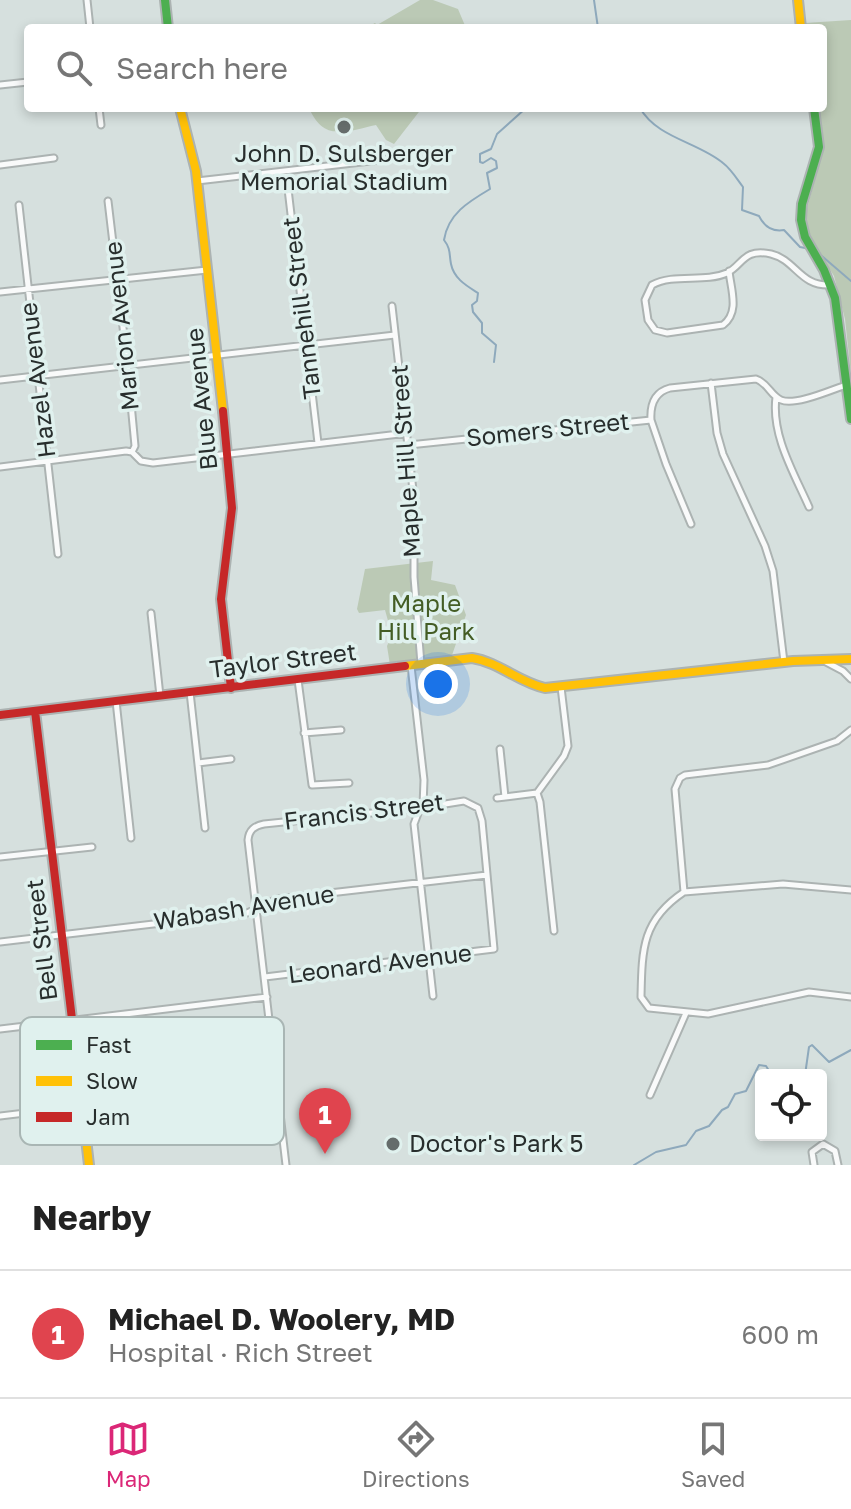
<!DOCTYPE html>
<html lang="en">
<head>
<meta charset="utf-8">
<style>
	:root { --surface:#fff; --page:#f2f2f2; --text:#222; --muted:#767676; --line:#e0e0e0; --accent:#db2777 }
	body { margin:0; font-family:"Golos Text",sans-serif; background:var(--page); color:var(--text) }
	.controls { position:absolute; right:24px; bottom:24px; display:grid; overflow:hidden; border-radius:8px; box-shadow:0 4px 12px #0003 }
	.controls button { width:72px; height:72px; display:grid; place-items:center; padding:0; border:0; border-bottom:2px solid var(--line); background:var(--surface); color:var(--text); font:40px sans-serif }
	.you { position:absolute; left:438px; top:684px; width:28px; height:28px; margin:-20px; border:6px solid #fff; border-radius:50%; background:#1a73e8; box-shadow:0 0 0 12px #1a73e833 }
	.badge { display:grid; place-items:center; width:52px; height:52px; border-radius:50%; background:var(--accent); color:#fff; font-size:26px; font-weight:700 }
	.pin { position:absolute; translate:-50% -66px; filter:drop-shadow(0 2px 4px #0008) }
	.pin::after { content:''; position:absolute; top:42px; width:28px; height:24px; background:inherit; clip-path:polygon(0 0,100% 0,50% 100%) }
	.list { margin:0; padding:0; list-style:none }
	h2 { display:flex; justify-content:space-between; align-items:center; height:104px; margin:0; padding:0 32px; font-size:34px }
	h2 small { font-size:26px; font-weight:400; color:var(--muted) }
	.list li { display:grid; grid-template-columns:52px 1fr auto; gap:24px; align-items:center; box-sizing:border-box; height:128px; padding:0 32px; border-top:2px solid var(--line) }
	.list b { display:block; font-size:30px; white-space:nowrap }
	.list p { margin:0; font-size:26px; white-space:nowrap; color:var(--muted) }
	.list em { font-size:26px; font-style:normal; color:var(--muted) }
	.icon { flex:none; width:44px; height:44px; fill:none; stroke:currentColor; stroke-width:2; stroke-linecap:round; stroke-linejoin:round }
	.map { position:relative; flex:none; width:851px; height:1165px; overflow:hidden }
	.search { position:absolute; background:var(--surface); box-shadow:0 4px 12px #0003; left:24px; right:24px; top:24px; height:88px; display:flex; align-items:center; gap:20px; box-sizing:border-box; padding:0 28px; border-radius:8px; color:var(--muted); font-size:30px }
	.sheet { height:232px; background:var(--surface) }
	nav { display:flex; justify-content:space-around; align-items:center; box-sizing:border-box; height:112px; border-top:2px solid var(--line); background:var(--surface); font-size:22px; color:var(--muted) }
	nav a { display:grid; justify-items:center; gap:4px }
	nav .on { color:var(--accent) }
	.map>svg:first-child { display:block }
	.green { fill:#bbc9b5 }
	.lines { fill:none; stroke-linecap:round; stroke-linejoin:round }
	.stream { stroke:#8ea9bc; stroke-width:2 }
	.street-casing { stroke:#acb3b2; stroke-width:9 }
	.fast-casing { stroke:#acb3b2; stroke-width:12 }
	.slow-casing { stroke:#acb3b2; stroke-width:12 }
	.jam-casing { stroke:#acb3b2; stroke-width:12 }
	.street { stroke:#f9fafa; stroke-width:5 }
	.fast { stroke:#4caf50; stroke-width:8 }
	.slow { stroke:#ffc107; stroke-width:8 }
	.jam { stroke:#c62828; stroke-width:8 }
	.poi-dot { fill:#656c6b; stroke:#e0f1ee; stroke-width:3 }
	.labels { text-anchor:middle; stroke-width:7; stroke-linejoin:round; paint-order:stroke }
	.poi-label { font-size:24px; fill:#282e2d; stroke:#e0f1ee }
	.street-label { font-size:24px; fill:#282e2d; stroke:#e0f1ee }
	.park-label { font-size:24px; fill:#445d25; stroke:#e0f1ee }
	.key { fill:#e0f1ee; stroke:#a9b6b4; stroke-width:2 }
	.key-label { font-size:22px; fill:#282e2d }
</style>
</head>
<body>
<div class="map">
<svg width="851" height="1165" viewBox="0 0 851 1165">
	<rect width="100%" height="100%" fill="#d6e0de"/>
	<path class="green" d="M420 0H433L458 9 466 28H366L375 23 377 25Z
		M851 20V374L845 319 834 276 809 236 805 216 821 157 823 141 817 108H823V28H806L805 23Z
		M309 108H422L394 144 386 140 376 125C348 131 324 143 309 108Z
		M433 561 431 580 455 585 466 615 451 658 390 665 387 646 392 635 385 610 359 613 357 609 365 569Z"/>
	<g class="lines">
		<path class="stream" d="M594 0 598 28
			M640 108C657 138 698 142 723 163 731 169 737 179 743 187L742 210 759 216C764 226 772 232 784 230L800 247 810 249
			M816 251 851 281
			M494 362 496 345 482 333V323L473 312 472 305 477 301 478 293C467 286 454 279 451 264 449 254 451 249 444 240 448 214 468 202 490 189L487 173 497 168 496 161 491 158 483 163 480 162V154L491 149 497 134 526 108
			M805 1075 809 1047 812 1045 829 1062 851 1050
			M634 1165 656 1152 686 1145 696 1131 709 1126 722 1110 728 1107 735 1094 746 1091 759 1065 766 1066 771 1074 788 1075"/>
		<defs>
			<path id="street" d="M87 0 90 28
				M0 85 28 82
				M99 108 101 125
				M0 165 54 158
				M286 172 318 443
				M197 181 388 159
				M108 201 127 361 135 446 132 452
				M19 205 58 554
				M729 271C731 290 740 312 723 325L667 333 655 330 648 320 645 300 652 285C674 273 704 283 727 273 743 265 743 248 771 254 796 260 800 287 831 285
				M0 292 207 270
				M392 306 414 499V577L421 664
				M0 380 395 335
				M711 383 717 433 723 454 765 546 773 571 784 662
				M776 397C771 435 794 473 809 507
				M651 420 666 464 691 524
				M409 445 651 420C650 404 655 392 670 388L756 379C768 383 770 395 781 400 795 406 831 390 846 385
				M0 467 126 451 132 452 141 461 153 463 408 433
				M151 613 160 696
				M826 662 843 671 851 679
				M411 666 424 780 423 806
				M298 680 312 785 349 783
				M190 692 205 828
				M116 701 131 838
				M851 730 837 741 768 765 685 775 680 778 675 789 684 892 783 884 851 890
				M304 733 341 730
				M500 749 505 797
				M198 763 231 759
				M497 798 537 793
				M420 808 414 824 433 996
				M0 857 92 847
				M684 892C642 920 642 949 641 997L649 1008 708 1014 809 992 851 997
				M554 931 540 802 537 793 564 756 568 746 561 687
				M0 942 247 913 277 899 487 875
				M265 977 494 949 482 821 478 808 464 801 420 808 264 824C254 826 249 830 248 840L286 1165
				M0 1029 267 997
				M650 1095 686 1013
				M0 1116 276 1083
				M814 1165 812 1152 823 1144 835 1151 838 1165"/>
			<path id="fast" d="M165 0 168 28
				M814 108 819 147 802 204 801 220 805 237 824 270 835 298 851 419"/>
			<path id="slow" d="M798 0 801 28
				M180 108 196 171 223 411
				M405 666 472 658C499 662 518 682 545 688L793 661 851 659
				M77 1061 89 1165"/>
			<path id="jam" d="M223 411 232 508 221 599 231 688
				M35 711 77 1061
				M0 715 405 666"/>
		</defs>
		<use href="#street" class="street-casing"/>
		<use href="#fast" class="fast-casing"/>
		<use href="#slow" class="slow-casing"/>
		<use href="#jam" class="jam-casing"/>
		<use href="#street" class="street"/>
		<use href="#fast" class="fast"/>
		<use href="#slow" class="slow"/>
		<use href="#jam" class="jam"/>
	</g>
	<g class="poi-dot">
		<circle cx="344" cy="127" r="8"/>
		<circle cx="393" cy="1144" r="8"/>
	</g>
	<g class="labels">
		<g class="poi-label">
			<text x="344" y="162">John D. Sulsberger<tspan x="344" dy="28">Memorial Stadium</tspan></text>
			<text x="409" y="1152" text-anchor="start">Doctor's Park 5</text>
		</g>
		<g class="street-label">
			<text transform="translate(302 308) rotate(-97)" y="8">Tannehill Street</text>
			<text transform="translate(122 326) rotate(-96)" y="8">Marion Avenue</text>
			<text transform="translate(38 380) rotate(-97)" y="8">Hazel Avenue</text>
			<text transform="translate(202 399) rotate(-96)" y="8">Blue Avenue</text>
			<text transform="translate(548 430) rotate(-6)" y="8">Somers Street</text>
			<text transform="translate(406 461) rotate(-94)" y="8">Maple Hill Street</text>
			<text transform="translate(283 661) rotate(-7)" y="8">Taylor Street</text>
			<text transform="translate(364 812) rotate(-7)" y="8">Francis Street</text>
			<text transform="translate(244 908) rotate(-9)" y="8">Wabash Avenue</text>
			<text transform="translate(42 940) rotate(-97)" y="8">Bell Street</text>
			<text transform="translate(380 964) rotate(-7)" y="8">Leonard Avenue</text>
		</g>
		<g class="park-label">
			<text x="426" y="612">Maple<tspan x="426" dy="28">Hill Park</tspan></text>
		</g>
	</g>
	<rect x="20" y="1017" width="264" height="128" rx="12" class="key"/>
	<rect x="36" y="1040" width="36" height="10" fill="#4caf50"/>
	<rect x="36" y="1076" width="36" height="10" fill="#ffc107"/>
	<rect x="36" y="1112" width="36" height="10" fill="#c62828"/>
	<g class="key-label">
		<text x="86" y="1053">Fast</text>
		<text x="86" y="1089">Slow</text>
		<text x="86" y="1125">Jam</text>
	</g>
</svg>
<div class="controls">
<button><svg class="icon" aria-label="locate" viewBox="0 0 24 24"><circle cx="12" cy="12" r="6"/><path d="M12 2v4M12 18v4M2 12h4M18 12h4"/></svg></button>
</div>
<div class="you"></div>
<div class="pin badge" style="left:325px;top:1154px;background:#e0444e">1</div>
<div class="search"><svg class="icon" aria-label="search" viewBox="0 0 24 24"><circle cx="10" cy="10" r="6"/><path d="M15 15l6 6"/></svg>Search here</div>
</div>
<section class="sheet">
<h2>Nearby<small></small></h2>
<ul class="list">
<li><span class="badge" style="background:#e0444e">1</span><div><b>Michael D. Woolery, MD</b><p>Hospital · Rich Street</p></div><em>600 m</em></li>
</ul>
</section>
<nav>
<a class="on"><svg class="icon" aria-label="map" viewBox="0 0 24 24"><path d="M3 6l6-2 6 2 6-2v14l-6 2-6-2-6 2zM9 4v14M15 6v14"/></svg>Map</a>
<a><svg class="icon" aria-label="directions" viewBox="0 0 24 24"><path d="M12 3l9 9-9 9-9-9zM9 14v-3h6M13 9l2 2-2 2"/></svg>Directions</a>
<a><svg class="icon" aria-label="saved" viewBox="0 0 24 24"><path d="M7 4h10v16l-5-4-5 4z"/></svg>Saved</a>
</nav>
</body>
</html>
